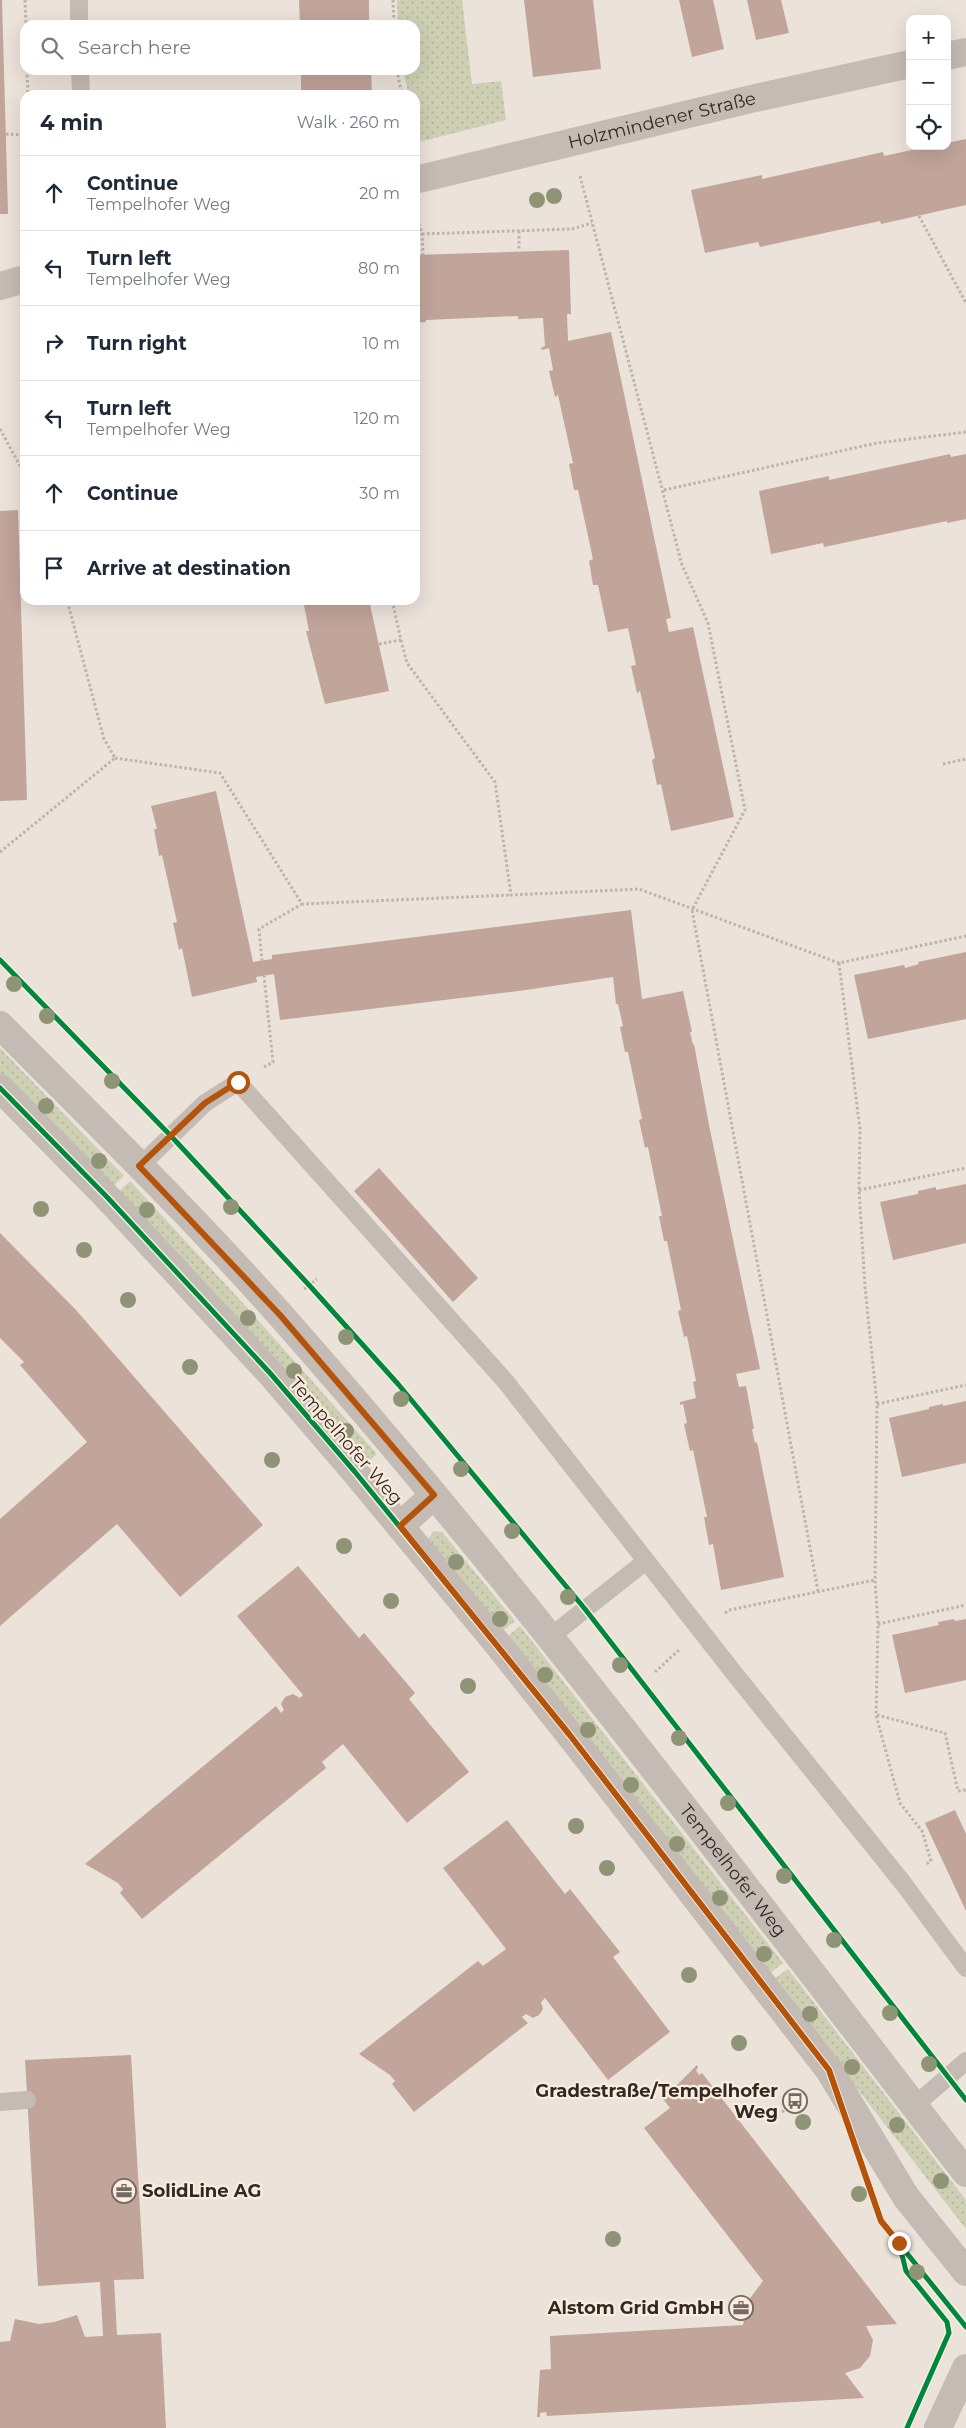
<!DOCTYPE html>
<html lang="en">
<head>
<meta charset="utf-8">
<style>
	:root { --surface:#fff; --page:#f2f2f3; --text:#1f2937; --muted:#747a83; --line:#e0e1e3 }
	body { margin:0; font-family:Montserrat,sans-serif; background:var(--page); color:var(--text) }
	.controls { position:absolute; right:15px; top:15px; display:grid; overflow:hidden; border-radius:10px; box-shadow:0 5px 20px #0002 }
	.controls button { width:45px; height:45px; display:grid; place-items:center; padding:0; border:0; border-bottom:1px solid var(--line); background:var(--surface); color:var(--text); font:25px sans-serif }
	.stop { position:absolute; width:15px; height:15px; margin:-11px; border:4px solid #b45309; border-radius:50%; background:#fff }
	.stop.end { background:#b45309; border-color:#fff; box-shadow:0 1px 5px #0008 }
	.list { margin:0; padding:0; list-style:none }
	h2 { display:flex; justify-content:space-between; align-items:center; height:65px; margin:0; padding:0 20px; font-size:21px }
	h2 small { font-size:16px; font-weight:400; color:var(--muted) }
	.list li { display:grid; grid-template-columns:32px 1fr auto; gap:15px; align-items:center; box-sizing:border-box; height:75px; padding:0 20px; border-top:1px solid var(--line) }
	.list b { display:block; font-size:19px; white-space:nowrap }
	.list p { margin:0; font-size:16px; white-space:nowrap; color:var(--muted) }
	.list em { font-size:16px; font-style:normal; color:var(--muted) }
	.icon { flex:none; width:28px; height:28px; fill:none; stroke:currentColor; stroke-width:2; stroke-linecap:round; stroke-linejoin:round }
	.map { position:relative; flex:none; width:966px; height:2428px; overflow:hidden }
	.search { position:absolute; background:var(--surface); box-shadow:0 5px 20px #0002; left:20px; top:20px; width:400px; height:55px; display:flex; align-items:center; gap:12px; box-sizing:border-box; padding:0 18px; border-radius:15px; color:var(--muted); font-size:19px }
	.panel { position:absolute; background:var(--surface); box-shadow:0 5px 20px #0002; left:20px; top:90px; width:400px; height:515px; border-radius:15px }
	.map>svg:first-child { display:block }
	.grass { fill:url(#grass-dots) }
	.building { fill:#c1a49a }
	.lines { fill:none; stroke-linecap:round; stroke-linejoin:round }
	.path { stroke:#bcb3ad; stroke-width:3; stroke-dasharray:2.5 2.5; stroke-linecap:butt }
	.service { stroke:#c4bbb4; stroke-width:18 }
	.minor { stroke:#c4bbb4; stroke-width:28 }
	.tertiary { stroke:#c4bbb4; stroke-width:28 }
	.cycleway-casing { stroke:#faeddf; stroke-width:8 }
	.cycleway { stroke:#00873e; stroke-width:5 }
	.tree { fill:#909476 }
	.route { stroke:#b45309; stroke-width:6 }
	.labels { text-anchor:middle; stroke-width:4.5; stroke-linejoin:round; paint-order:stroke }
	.street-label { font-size:18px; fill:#342823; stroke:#faeddf }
	.poi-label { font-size:18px; font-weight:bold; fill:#342823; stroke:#faeddf; text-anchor:end }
</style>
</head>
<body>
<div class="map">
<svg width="966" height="2428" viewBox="0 0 966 2428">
	<defs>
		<pattern id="grass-dots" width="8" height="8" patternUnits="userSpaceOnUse" patternTransform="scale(1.25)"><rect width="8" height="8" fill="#cdd0b3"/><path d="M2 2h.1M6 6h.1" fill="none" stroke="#b1b39a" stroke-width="1.8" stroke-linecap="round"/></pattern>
	</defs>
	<rect width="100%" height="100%" fill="#ebe2da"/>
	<path class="grass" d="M397 0H462L472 84 501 81 506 120 419 142 415 124V95H409L403 70H415V25H398Z
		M0 1048 124 1176 111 1188 0 1074Z
		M130 1181 241 1301 377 1454 363 1466 116 1194Z
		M434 1531 442 1532 515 1621 501 1632 428 1539Z
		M520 1626 783 1963 769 1974 506 1638Z
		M788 1969 966 2200V2229L773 1980Z"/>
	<path class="building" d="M0 0H2L8 214H0Z
		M299 0H369V25H300Z
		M524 0H593L601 69 533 77Z
		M679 0H713L724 49 692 57Z
		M747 0H781L789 33 756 40Z
		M301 70H371L372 95H301Z
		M966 139V205L881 224 880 221 760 247 758 242 705 253 691 190 762 175V179L883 152 884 156 930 146H947V143Z
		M569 250 571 314H567L568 341 611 332 671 618 666 619 669 632 693 627 734 817 671 831 661 784 657 785 652 760 655 758 640 691 637 693 631 666 636 665 628 628 608 632 598 585H593L589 561 593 559 578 490H574L569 464 573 463 558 395 555 397 549 371 553 370 549 348 542 350 541 348 545 346 543 318 518 319V316L426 320V322L415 323V255Z
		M950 454 951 457 966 454V519L947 523V521L824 547 823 543 771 554 759 491 829 476V480Z
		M18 510 27 800 0 801V511Z
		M303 600H369L389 691 325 704 306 631H309Z
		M216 791 253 962 272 959V955L631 910 642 999 683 991 692 1032H690L693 1045 694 1044 709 1125 760 1369 736 1374 739 1387 746 1386 754 1429H752L755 1443 757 1442 784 1577 721 1590 713 1544 709 1545 704 1517H707L693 1450 690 1451 684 1424 687 1423 683 1404 680 1405V1402L696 1398 693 1382 696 1381 687 1336 684 1337 678 1311 681 1310 667 1241H664L659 1216H662L648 1147 645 1148 639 1120 642 1119 628 1052H625L620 1027 623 1026 618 1004H616L613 977 519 991 280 1020 274 974 256 977 257 982 192 997 182 948 179 950 173 923 177 922 162 855 159 856 154 829H157L151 806Z
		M966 952V1019L868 1039 854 975 904 965 905 968 919 964 918 962Z
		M379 1168 478 1278 453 1302 354 1191Z
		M966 1184V1243L893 1260 880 1202 918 1194V1191L936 1187V1190Z
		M0 1233 76 1310 263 1525 180 1597 117 1524 0 1626V1519L87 1442 20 1365 24 1362 0 1338Z
		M966 1401V1463L902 1477 889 1418 929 1409V1407L943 1404V1406Z
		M298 1566 359 1638 364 1633 415 1693 409 1699 469 1772 407 1823 343 1744 322 1762 326 1768 142 1919 120 1893 123 1889 118 1883 85 1864 276 1706 281 1713 284 1710 281 1704 285 1697 293 1694 300 1698 303 1695 237 1616Z
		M954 1619 955 1621 966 1619V1680L905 1693 892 1635 939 1625 938 1622Z
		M955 1810 966 1834V1911L925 1823Z
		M507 1820 565 1894 570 1889 620 1952 613 1957 670 2032 608 2080 545 1998 541 2002 543 2009 539 2015 533 2018 526 2014 522 2017 528 2023 414 2112 392 2084 395 2081 390 2075 359 2054 478 1961 483 1966 506 1949 443 1868Z
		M131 2055 144 2279 114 2280 117 2335 161 2333 166 2428H0V2342L10 2341 15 2319 39 2324 54 2322 77 2315 85 2337 103 2336 100 2282 38 2286 25 2060Z
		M697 2065 698 2068 696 2070 699 2075 702 2073 897 2324 866 2326 873 2340 870 2356 860 2368 845 2373 864 2398 547 2416 546 2412 540 2413V2417H537L540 2370 551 2369 550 2336 743 2325 748 2301 763 2281 644 2128 670 2108 663 2099Z"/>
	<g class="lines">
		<path class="path" d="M25 0 26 25
			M393 0 394 25
			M27 70 28 95
			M397 70 402 95
			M6 134 25 135
			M580 176 682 565 708 623 745 810 692 910 818 1591
			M416 214 422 234 423 255
			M919 216 966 303
			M519 231V251
			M422 234 572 229 592 223
			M0 429 25 475
			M664 490 877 443 966 432
			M401 640 407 663 495 782 511 895 639 889 839 963 966 936
			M379 644 401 640 392 600
			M115 758 220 773 302 904 511 895
			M943 764 966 759
			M0 852 115 758 104 739 67 600
			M262 961 259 929 302 904
			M839 963 860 1129 859 1190 865 1287 877 1404 875 1580 878 1624 876 1715 900 1803 922 1831 931 1861 925 1865
			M264 1067 273 1062 264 976
			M859 1190 966 1168
			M304 1289 317 1279
			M877 1404 966 1385
			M725 1613 729 1610 875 1580
			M878 1624 966 1605
			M655 1672 679 1650
			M877 1715 945 1733 958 1791 966 1790
			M782 2112 795 2101"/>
		<path class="service" d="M79 0V25
			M80 70 81 95
			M139 1167 205 1103 238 1082 506 1382 734 1673 903 1883 966 1968
			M550 1637 646 1561
			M0 2102 27 2100
			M914 2106 966 2061"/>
		<g class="minor">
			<path d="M947 56 966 52"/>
			<path id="s1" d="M415 180 751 99 910 64"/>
			<path d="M0 286 25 279"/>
		</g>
		<g class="tertiary">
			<path id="s2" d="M0 1025C95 1121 193 1216 283 1318 525 1592 743 1885 966 2173"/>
			<path d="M0 1088 107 1197 270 1373 355 1472 496 1642 569 1734 829 2070 906 2197 966 2272"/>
			<path d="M400 1526 434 1495"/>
			<path d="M938 2428 966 2368"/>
		</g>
		<defs>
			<path id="cycleway" d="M0 960 171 1136 309 1285 398 1384 585 1609 966 2100
				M0 1088 107 1197 270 1373 355 1472 569 1734 829 2070 881 2221 966 2327
				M900 2247 906 2271 947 2322 949 2333 907 2428"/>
		</defs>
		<use href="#cycleway" class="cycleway-casing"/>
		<use href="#cycleway" class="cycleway"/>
	</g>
	<g class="tree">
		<circle cx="554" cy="196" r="8"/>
		<circle cx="537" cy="200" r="8"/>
		<circle cx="14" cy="984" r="8"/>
		<circle cx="47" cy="1016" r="8"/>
		<circle cx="112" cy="1081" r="8"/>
		<circle cx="46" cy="1106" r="8"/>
		<circle cx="99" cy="1161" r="8"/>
		<circle cx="231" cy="1207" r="8"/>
		<circle cx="41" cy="1209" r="8"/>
		<circle cx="147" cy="1210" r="8"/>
		<circle cx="84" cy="1250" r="8"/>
		<circle cx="128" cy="1300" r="8"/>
		<circle cx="248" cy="1318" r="8"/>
		<circle cx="346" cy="1337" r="8"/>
		<circle cx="190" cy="1367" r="8"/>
		<circle cx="294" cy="1371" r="8"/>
		<circle cx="401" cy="1399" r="8"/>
		<circle cx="346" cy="1431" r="8"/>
		<circle cx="272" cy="1460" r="8"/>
		<circle cx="461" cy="1469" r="8"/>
		<circle cx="512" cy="1531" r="8"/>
		<circle cx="344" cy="1546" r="8"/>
		<circle cx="456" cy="1562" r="8"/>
		<circle cx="568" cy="1597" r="8"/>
		<circle cx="391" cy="1601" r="8"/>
		<circle cx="500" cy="1619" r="8"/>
		<circle cx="620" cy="1665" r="8"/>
		<circle cx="545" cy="1675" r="8"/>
		<circle cx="468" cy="1686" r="8"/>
		<circle cx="588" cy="1730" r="8"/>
		<circle cx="679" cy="1738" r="8"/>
		<circle cx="631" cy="1785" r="8"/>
		<circle cx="728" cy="1803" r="8"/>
		<circle cx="576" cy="1826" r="8"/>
		<circle cx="677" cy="1844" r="8"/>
		<circle cx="607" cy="1868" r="8"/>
		<circle cx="784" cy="1876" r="8"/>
		<circle cx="720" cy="1898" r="8"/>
		<circle cx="834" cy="1940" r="8"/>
		<circle cx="764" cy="1954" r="8"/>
		<circle cx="689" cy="1975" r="8"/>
		<circle cx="890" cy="2013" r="8"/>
		<circle cx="810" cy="2014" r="8"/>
		<circle cx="739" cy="2043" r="8"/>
		<circle cx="929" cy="2064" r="8"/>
		<circle cx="852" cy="2067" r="8"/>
		<circle cx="803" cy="2122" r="8"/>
		<circle cx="897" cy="2125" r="8"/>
		<circle cx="941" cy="2181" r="8"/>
		<circle cx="859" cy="2194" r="8"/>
		<circle cx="613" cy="2239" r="8"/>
		<circle cx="917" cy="2272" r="8"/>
	</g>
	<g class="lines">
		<path class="route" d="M238 1082 205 1103 139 1166 280 1315 434 1495 400 1526 569 1734 829 2070 881 2221 899 2243"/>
	</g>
	<defs>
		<symbol id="bus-ring" viewBox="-11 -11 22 22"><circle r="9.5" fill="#faeddf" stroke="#746963" stroke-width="1.5"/><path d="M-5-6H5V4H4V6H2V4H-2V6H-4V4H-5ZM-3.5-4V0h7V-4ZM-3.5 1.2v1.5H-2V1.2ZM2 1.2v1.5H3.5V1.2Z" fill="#746963"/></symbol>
		<symbol id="office-ring" viewBox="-11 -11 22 22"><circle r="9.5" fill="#faeddf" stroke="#746963" stroke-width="1.5"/><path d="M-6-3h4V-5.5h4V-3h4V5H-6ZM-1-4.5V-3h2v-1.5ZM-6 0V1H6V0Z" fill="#746963"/></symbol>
	</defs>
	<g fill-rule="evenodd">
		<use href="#bus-ring" x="781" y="2087" width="28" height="28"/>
		<use href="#office-ring" x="110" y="2177" width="28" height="28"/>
		<use href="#office-ring" x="727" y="2294" width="28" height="28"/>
	</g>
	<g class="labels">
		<g class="street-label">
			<text dy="6" stroke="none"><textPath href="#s1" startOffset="254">Holzmindener Straße</textPath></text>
			<text transform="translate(346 1441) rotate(49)" y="6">Tempelhofer Weg</text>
			<text dy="6" stroke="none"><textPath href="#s2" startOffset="1120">Tempelhofer Weg</textPath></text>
		</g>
		<g class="poi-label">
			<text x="778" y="2097">Gradestraße/Tempelhofer<tspan x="778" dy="21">Weg</tspan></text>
			<text x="142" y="2197" text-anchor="start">SolidLine AG</text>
			<text x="724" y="2314">Alstom Grid GmbH</text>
		</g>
	</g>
</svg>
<div class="controls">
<button>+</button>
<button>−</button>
<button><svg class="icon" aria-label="locate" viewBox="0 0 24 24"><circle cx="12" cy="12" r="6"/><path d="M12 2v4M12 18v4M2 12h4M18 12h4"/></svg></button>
</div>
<div class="stop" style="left:238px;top:1082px"></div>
<div class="stop end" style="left:899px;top:2243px"></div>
<div class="search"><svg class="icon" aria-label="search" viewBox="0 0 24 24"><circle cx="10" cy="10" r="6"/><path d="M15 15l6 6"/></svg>Search here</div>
<section class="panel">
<h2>4 min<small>Walk · 260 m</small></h2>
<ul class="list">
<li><svg class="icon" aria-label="ahead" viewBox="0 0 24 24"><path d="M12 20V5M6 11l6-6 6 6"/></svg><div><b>Continue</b><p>Tempelhofer Weg</p></div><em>20 m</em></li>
<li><svg class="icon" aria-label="left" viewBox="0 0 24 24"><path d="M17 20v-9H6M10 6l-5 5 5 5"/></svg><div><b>Turn left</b><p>Tempelhofer Weg</p></div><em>80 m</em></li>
<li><svg class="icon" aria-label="right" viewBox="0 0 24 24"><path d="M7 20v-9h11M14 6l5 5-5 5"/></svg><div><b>Turn right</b></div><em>10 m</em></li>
<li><svg class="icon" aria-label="left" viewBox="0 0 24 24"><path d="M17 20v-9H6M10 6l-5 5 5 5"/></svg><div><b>Turn left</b><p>Tempelhofer Weg</p></div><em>120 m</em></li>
<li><svg class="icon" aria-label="ahead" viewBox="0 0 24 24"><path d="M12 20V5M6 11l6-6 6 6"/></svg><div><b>Continue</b></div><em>30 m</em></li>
<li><svg class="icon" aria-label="arrive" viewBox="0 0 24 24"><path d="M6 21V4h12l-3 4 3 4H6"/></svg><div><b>Arrive at destination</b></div></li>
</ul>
</section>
</div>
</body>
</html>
